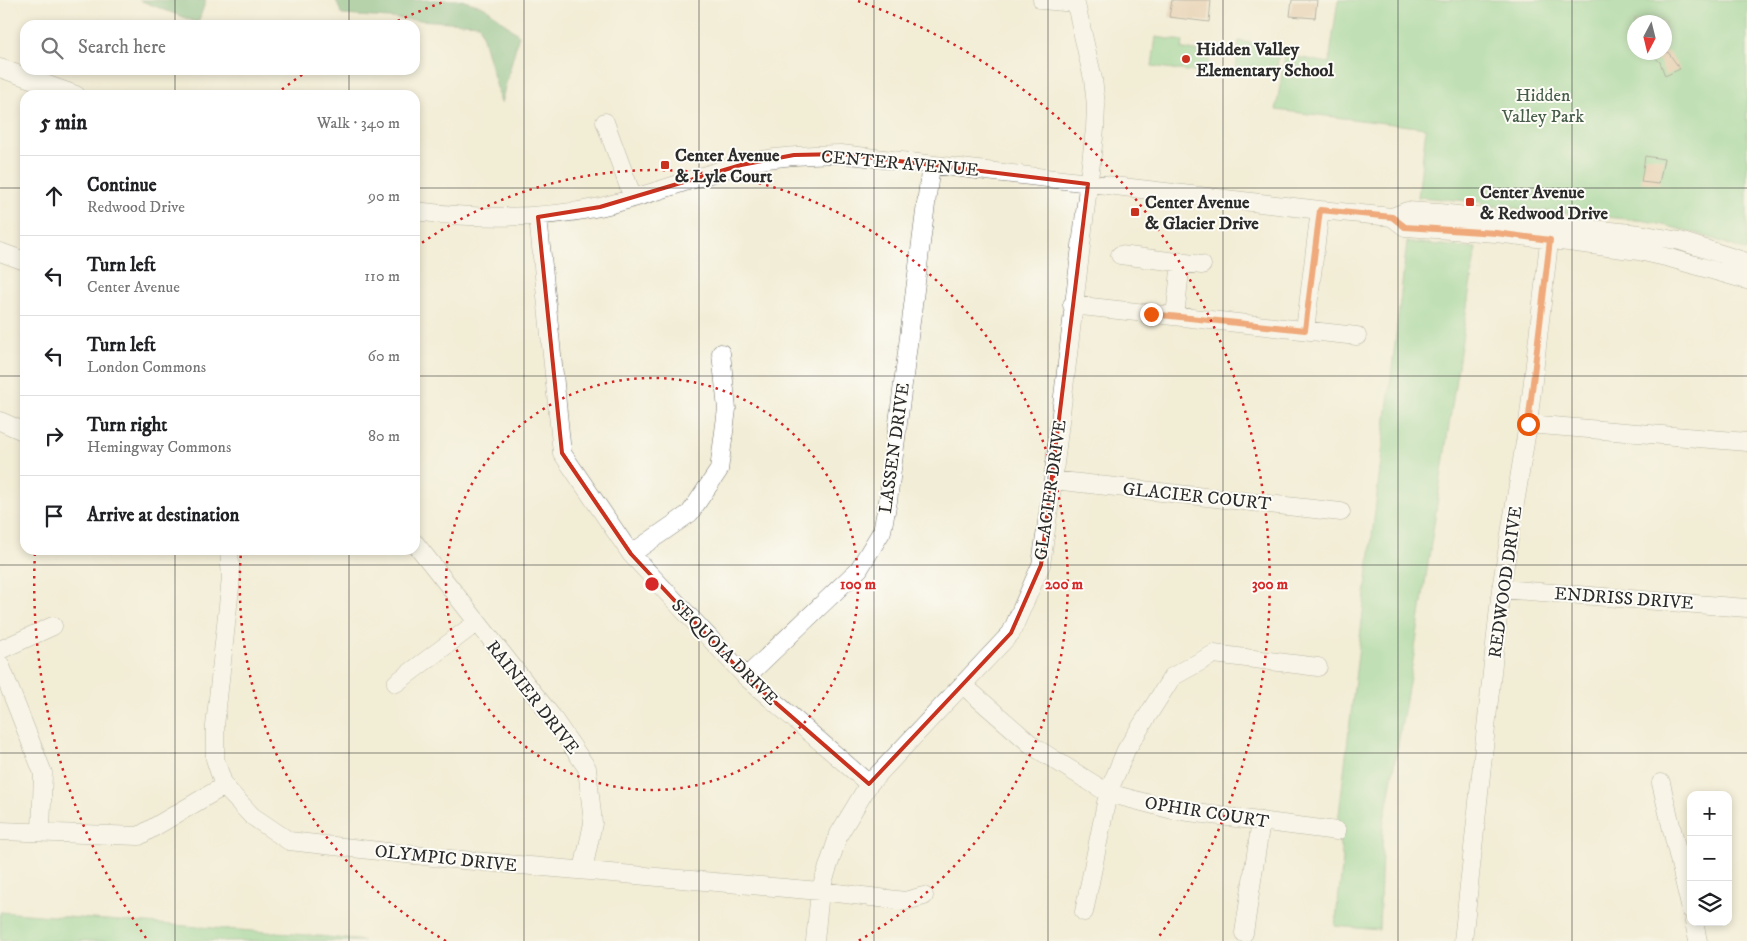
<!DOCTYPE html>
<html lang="en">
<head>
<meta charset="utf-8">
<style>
	:root { --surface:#fff; --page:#f2f2f2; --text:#202124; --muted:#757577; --line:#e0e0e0 }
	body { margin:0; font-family:"IM FELL DW Pica",serif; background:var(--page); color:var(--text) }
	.controls { position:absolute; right:15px; bottom:15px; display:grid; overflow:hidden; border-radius:10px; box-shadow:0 2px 8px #0003 }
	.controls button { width:45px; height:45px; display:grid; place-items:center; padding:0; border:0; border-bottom:1px solid var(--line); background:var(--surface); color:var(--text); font:25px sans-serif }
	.compass { position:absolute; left:1627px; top:15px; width:45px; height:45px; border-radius:50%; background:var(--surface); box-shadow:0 2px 8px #0003; rotate:187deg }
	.stop { position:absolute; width:15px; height:15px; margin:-11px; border:4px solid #ea580c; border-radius:50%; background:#fff }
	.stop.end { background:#ea580c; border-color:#fff; box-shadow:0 1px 5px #0008 }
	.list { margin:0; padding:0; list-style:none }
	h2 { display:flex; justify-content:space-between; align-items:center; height:65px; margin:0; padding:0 20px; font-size:21px }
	h2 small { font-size:16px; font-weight:400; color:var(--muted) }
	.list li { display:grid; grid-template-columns:32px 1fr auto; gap:15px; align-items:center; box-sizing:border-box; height:80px; padding:0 20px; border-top:1px solid var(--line) }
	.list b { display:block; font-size:19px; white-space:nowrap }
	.list p { margin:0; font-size:16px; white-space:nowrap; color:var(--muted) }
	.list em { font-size:16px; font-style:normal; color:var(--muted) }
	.icon { flex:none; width:28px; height:28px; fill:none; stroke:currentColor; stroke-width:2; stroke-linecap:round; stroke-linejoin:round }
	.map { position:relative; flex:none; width:1747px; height:941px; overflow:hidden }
	.search { position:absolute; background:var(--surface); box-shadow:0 2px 8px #0003; left:20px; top:20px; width:400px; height:55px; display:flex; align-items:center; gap:12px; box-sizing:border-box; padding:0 18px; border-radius:15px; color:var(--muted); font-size:19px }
	.panel { position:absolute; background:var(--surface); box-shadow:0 2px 8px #0003; left:20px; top:90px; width:400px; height:465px; border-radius:15px }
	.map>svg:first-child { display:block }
	.green { fill:#83cf8d; stroke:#577d5c; fill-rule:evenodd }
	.forest { fill:#6ab278; stroke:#4a6e52 }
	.building { fill:#dfb795 }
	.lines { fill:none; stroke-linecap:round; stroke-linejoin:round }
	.minor-casing { stroke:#716f67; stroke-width:19 }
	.minor { stroke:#fff; stroke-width:18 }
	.route { stroke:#ea580c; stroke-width:6 }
	.marked { fill:none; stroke:#c8321e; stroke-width:4; stroke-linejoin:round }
	.grid { fill:none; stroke:#2b2b2b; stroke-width:1; stroke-opacity:0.55 }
	.ring { fill:none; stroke:#d62828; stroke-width:2.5; stroke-dasharray:2.5 5 }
	.poi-dot { fill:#c8321e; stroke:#fdfcf7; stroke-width:2 }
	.labels { text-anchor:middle; stroke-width:4; stroke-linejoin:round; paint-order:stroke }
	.poi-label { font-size:18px; font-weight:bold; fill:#2b2b2b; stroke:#fdfcf7; text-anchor:start }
	.park-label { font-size:18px; fill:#455c48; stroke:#fdfcf7 }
	.street-label { font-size:18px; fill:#2b2b2b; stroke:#fdfcf7 }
	.centre { fill:#d62828; stroke:#fdfcf7; stroke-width:2.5 }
	.ring-label { font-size:15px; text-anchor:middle; font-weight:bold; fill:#d62828; stroke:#fdfcf7; stroke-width:4; stroke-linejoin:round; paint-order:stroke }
</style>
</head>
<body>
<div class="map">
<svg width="1747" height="941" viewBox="0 0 1747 941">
	<rect width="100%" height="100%" fill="#fdfcf7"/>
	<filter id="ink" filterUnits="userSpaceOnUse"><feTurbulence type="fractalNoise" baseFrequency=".02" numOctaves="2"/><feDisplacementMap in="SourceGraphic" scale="10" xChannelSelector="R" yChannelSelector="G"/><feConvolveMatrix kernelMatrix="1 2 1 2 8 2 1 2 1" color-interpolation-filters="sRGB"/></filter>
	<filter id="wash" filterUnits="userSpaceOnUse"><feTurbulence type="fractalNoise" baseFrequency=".0096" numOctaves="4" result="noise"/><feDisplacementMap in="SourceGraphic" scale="20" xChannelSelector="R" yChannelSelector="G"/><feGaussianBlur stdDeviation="1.12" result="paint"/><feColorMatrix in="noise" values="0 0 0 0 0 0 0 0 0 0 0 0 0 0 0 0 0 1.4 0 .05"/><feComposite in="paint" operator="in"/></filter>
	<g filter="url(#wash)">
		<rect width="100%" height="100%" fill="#f2edd6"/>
		<path class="green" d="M1338 0H1747V251L1699 234 1647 221 1483 205 1482 202 1418 197 1426 128 1276 110 1285 55 1329 63ZM1634 22H1664V52H1634Z
			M1156 37 1183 41 1182 49 1210 53 1207 74 1152 66Z
			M1239 41 1280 47 1276 73 1236 68Z
			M1407 242 1476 248 1414 655 1383 827 1379 930 1335 926 1343 860 1337 831Z
			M0 912 319 936 364 941H0Z"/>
		<path class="forest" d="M139 0H206L198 23Z
			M336 0H461L485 7 519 35 501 103 479 24 342 15Z"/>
		<g id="blocks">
			<path class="building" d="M1172 0H1211L1209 22 1169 17Z
				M1292 0H1317L1315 18 1290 16Z
				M1649 52H1668L1680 69 1665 76 1660 62Z
				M1645 156 1664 159 1659 184 1641 182Z"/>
		</g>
	</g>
	<g filter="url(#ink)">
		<use href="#blocks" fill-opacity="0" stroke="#716f67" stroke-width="1"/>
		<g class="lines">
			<defs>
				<path id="minor" d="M1042 0 1075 3
					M0 68 76 95
					M605 122 633 198
					M415 211C477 219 539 220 600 207 648 196 693 178 739 165 772 156 807 155 841 154L1320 210 1392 217 1407 211 1439 213 1640 234 1680 241 1747 262
					M538 217 562 453 631 554 746 677 869 784
					M1392 217 1405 227 1496 233 1639 251 1670 258 1747 280
					M0 252 25 261
					M1120 255 1202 265
					M1072 305 1357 336
					M1175 316 1181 262
					M1305 330 1320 210
					M0 421 25 432
					M1528 424 1747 442
					M1053 480 1341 512
					M415 543 550 714 587 768 593 823 583 870
					M229 550 231 578 215 726V759L224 786 252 816 289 841 451 859 820 891 905 901 924 896
					M631 554 690 513 719 470 727 409 721 353
					M1501 589 1747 608
					M0 650 53 626
					M0 664 43 773 41 831
					M746 677 859 569 882 531 888 501 931 165
					M396 683 476 623
					M963 685 1034 747 1108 793 1173 810 1337 831
					M1661 783 1691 910
					M0 831 139 836 224 786
					M1084 912 1108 793 1126 750 1172 677 1214 654 1318 667
					M1694 922 1698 941
					M1244 933 1261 821
					M815 941 820 891 839 834 869 784 1011 633 1041 565 1053 480 1095 129 1096 105 1093 79 1075 0
					M1463 941 1501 589 1528 424 1551 225"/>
			</defs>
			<use href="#minor" class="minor-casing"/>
			<use href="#minor" class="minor"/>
		</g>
	</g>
	<g class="lines" filter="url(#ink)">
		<path class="route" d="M1151 314 1305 330 1320 210 1392 217 1405 227 1496 233 1550 240 1528 424"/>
	</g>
	<path d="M0 0H1747V941H0ZM841 154 1088 184 1041 565 1011 633 869 784 746 677 631 554 562 453 538 217 600 207 741 165 794 155Z" fill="#f2edd6" fill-opacity=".55" fill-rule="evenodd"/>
	<path class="marked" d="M841 154 1088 184 1041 565 1011 633 869 784 746 677 631 554 562 453 538 217 600 207 741 165 794 155Z"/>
	<path class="grid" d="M175 0V25M349 0V25M524 0V941M699 0V941M874 0V941M1048 0V941M1223 0V941M1398 0V941M1572 0V941M175 70V95M349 70V95M0 188H25M415 188H1747M0 376H25M415 376H1747M175 550V941M349 550V941M0 565H1747M0 753H1747"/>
	<g class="ring">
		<circle cx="652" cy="584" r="206"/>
		<path d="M446 941A412 412 0 0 1 241 552M416 247A412 412 0 1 1 858 941"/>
		<path d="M146 938A618 618 0 0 1 35 552M276 94A618 618 0 0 1 306 72M391 24A618 618 0 0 1 446 1M858 1A618 618 0 0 1 1158 938"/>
	</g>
	<g class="poi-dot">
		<circle cx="1186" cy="59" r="5"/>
		<rect x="660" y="160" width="10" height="10" rx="2.5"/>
		<rect x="1465" y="197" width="10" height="10" rx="2.5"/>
		<rect x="1130" y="207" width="10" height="10" rx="2.5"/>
	</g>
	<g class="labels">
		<g class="poi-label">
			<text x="1196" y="55">Hidden Valley<tspan x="1196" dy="21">Elementary School</tspan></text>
			<text x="675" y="161">Center Avenue<tspan x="675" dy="21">&amp; Lyle Court</tspan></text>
			<text x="1480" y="198">Center Avenue<tspan x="1480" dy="21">&amp; Redwood Drive</tspan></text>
			<text x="1145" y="208">Center Avenue<tspan x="1145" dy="21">&amp; Glacier Drive</tspan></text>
		</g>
		<g class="park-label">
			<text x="1543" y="101">Hidden<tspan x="1543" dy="21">Valley Park</tspan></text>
		</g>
		<g class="street-label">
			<text transform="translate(900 163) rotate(5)" y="6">CENTER AVENUE</text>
			<text transform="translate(894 448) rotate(-82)" y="6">LASSEN DRIVE</text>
			<text transform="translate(1050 490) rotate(-82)" y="6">GLACIER DRIVE</text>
			<text transform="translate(1197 496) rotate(6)" y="6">GLACIER COURT</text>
			<text transform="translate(1505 582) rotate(-82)" y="6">REDWOOD DRIVE</text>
			<text transform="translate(1624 598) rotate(4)" y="6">ENDRISS DRIVE</text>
			<text transform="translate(725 652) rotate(45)" y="6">SEQUOIA DRIVE</text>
			<text transform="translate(533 697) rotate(52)" y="6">RAINIER DRIVE</text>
			<text transform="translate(1207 812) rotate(9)" y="6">OPHIR COURT</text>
			<text transform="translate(446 858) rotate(6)" y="6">OLYMPIC DRIVE</text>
		</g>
	</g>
	<circle cx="652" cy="584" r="8" class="centre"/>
	<g class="ring-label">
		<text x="858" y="589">100 m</text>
		<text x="1064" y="589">200 m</text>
		<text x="1270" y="589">300 m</text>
	</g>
</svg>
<div class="controls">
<button>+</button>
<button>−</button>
<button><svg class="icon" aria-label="layers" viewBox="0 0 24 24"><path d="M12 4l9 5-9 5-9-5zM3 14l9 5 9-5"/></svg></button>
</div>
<svg class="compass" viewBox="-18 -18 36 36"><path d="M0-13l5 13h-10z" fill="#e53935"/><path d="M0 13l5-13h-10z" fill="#757577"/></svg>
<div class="stop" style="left:1528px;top:424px"></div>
<div class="stop end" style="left:1151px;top:314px"></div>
<div class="search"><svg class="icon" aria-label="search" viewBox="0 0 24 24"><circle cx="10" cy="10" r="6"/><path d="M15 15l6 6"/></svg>Search here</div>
<section class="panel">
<h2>5 min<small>Walk · 340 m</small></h2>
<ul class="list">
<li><svg class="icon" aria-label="ahead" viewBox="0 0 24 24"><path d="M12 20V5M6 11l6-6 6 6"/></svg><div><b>Continue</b><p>Redwood Drive</p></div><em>90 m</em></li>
<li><svg class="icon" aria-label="left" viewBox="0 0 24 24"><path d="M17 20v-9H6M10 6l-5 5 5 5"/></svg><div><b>Turn left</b><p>Center Avenue</p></div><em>110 m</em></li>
<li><svg class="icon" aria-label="left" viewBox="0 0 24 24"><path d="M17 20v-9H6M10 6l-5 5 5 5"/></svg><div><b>Turn left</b><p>London Commons</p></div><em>60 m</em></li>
<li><svg class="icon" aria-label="right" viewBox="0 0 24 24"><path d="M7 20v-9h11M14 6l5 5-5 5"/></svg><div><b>Turn right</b><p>Hemingway Commons</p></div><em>80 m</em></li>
<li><svg class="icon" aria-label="arrive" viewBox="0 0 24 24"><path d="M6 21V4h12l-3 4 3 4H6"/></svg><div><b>Arrive at destination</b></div></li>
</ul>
</section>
</div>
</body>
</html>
